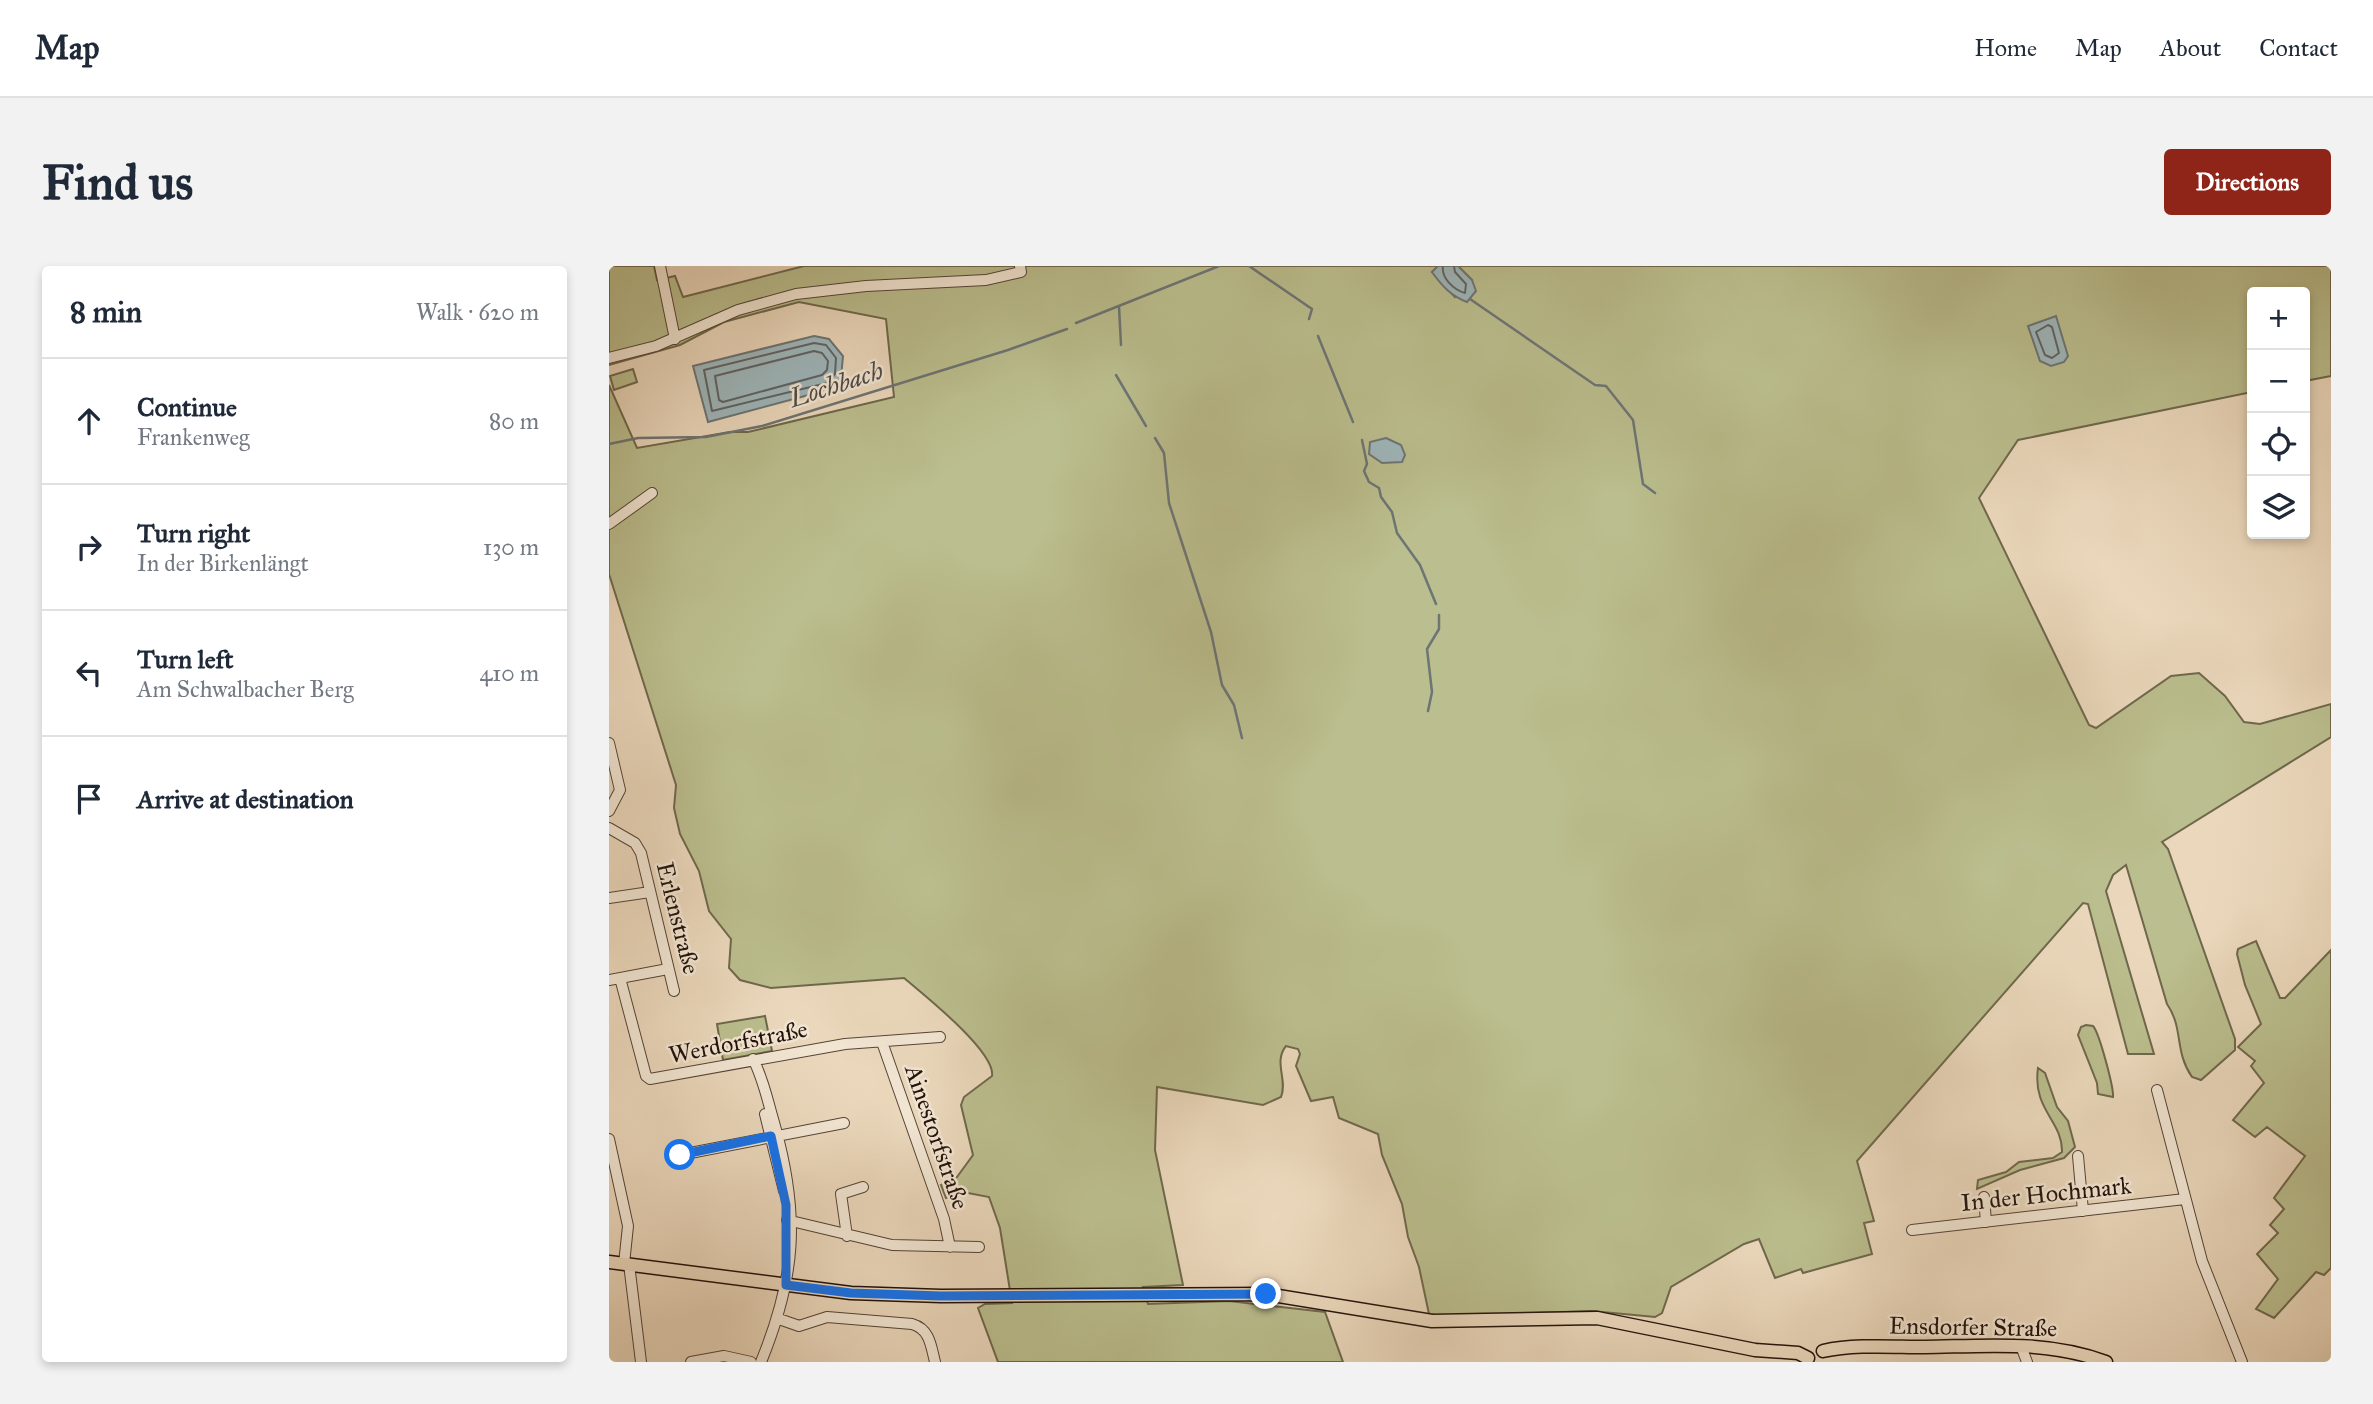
<!DOCTYPE html>
<html lang="en">
<head>
<meta charset="utf-8">
<style>
	:root { --surface:#fff; --page:#f2f2f3; --text:#1f2937; --muted:#747a83; --line:#e0e1e3; --accent:#8f2418 }
	body { margin:0; font-family:"IM FELL Great Primer",serif; background:var(--page); color:var(--text) }
	.controls { position:absolute; right:21px; top:21px; display:grid; overflow:hidden; border-radius:7px; box-shadow:0 4px 10px #0003 }
	.controls button { width:63px; height:63px; display:grid; place-items:center; padding:0; border:0; border-bottom:2px solid var(--line); background:var(--surface); color:var(--text); font:35px sans-serif }
	.stop { position:absolute; width:21px; height:21px; margin:-16px; border:5px solid #1a73e8; border-radius:50%; background:#fff }
	.stop.end { background:#1a73e8; border-color:#fff; box-shadow:0 2px 7px #0008 }
	.list { margin:0; padding:0; list-style:none }
	h2 { display:flex; justify-content:space-between; align-items:center; height:91px; margin:0; padding:0 28px; font-size:30px }
	h2 small { font-size:23px; font-weight:400; color:var(--muted) }
	.list li { display:grid; grid-template-columns:46px 1fr auto; gap:21px; align-items:center; box-sizing:border-box; height:126px; padding:0 28px; border-top:2px solid var(--line) }
	.list b { display:block; font-size:26px; white-space:nowrap }
	.list p { margin:0; font-size:23px; white-space:nowrap; color:var(--muted) }
	.list em { font-size:23px; font-style:normal; color:var(--muted) }
	.icon { flex:none; width:38px; height:38px; fill:none; stroke:currentColor; stroke-width:2; stroke-linecap:round; stroke-linejoin:round }
	.map { position:relative; flex:none; width:1722px; height:1096px; overflow:hidden; border-radius:7px }
	header { display:flex; align-items:center; gap:42px; box-sizing:border-box; height:98px; padding:0 35px; background:var(--surface); border-bottom:2px solid var(--line) }
	header strong { font-size:33px }
	nav { display:flex; gap:38px; margin-inline-start:auto; font-size:24px }
	.intro { display:flex; align-items:center; justify-content:space-between; box-sizing:border-box; height:168px; padding:0 42px }
	h1 { margin:0; font-size:49px }
	.button { padding:18px 32px; border-radius:7px; background:var(--accent); color:#fff; font-size:24px; font-weight:700 }
	main { display:flex; gap:42px; padding:0 42px }
	aside { flex:1; background:var(--surface); border-radius:7px; box-shadow:0 4px 10px #0003 }
	.map>svg:first-child { display:block }
	.green { fill:#bbbe8e; stroke:#6f684c; stroke-width:2 }
	.water { fill:#9eb7bc; stroke:#6d7575; stroke-width:2 }
	.lines { fill:none; stroke-linecap:round; stroke-linejoin:round }
	.shore { stroke:#606464; stroke-width:2 }
	.stream { stroke:#6d7575; stroke-width:2.5 }
	.minor-casing { stroke:#554437; stroke-width:12 }
	.major-casing { stroke:#23120b; stroke-width:15 }
	.minor { stroke:#f2e6d3; stroke-width:10 }
	.major { stroke:#ebd8bc; stroke-width:12 }
	.route { stroke:#1a73e8; stroke-width:9 }
	.labels { text-anchor:middle; stroke-width:5; stroke-linejoin:round; paint-order:stroke }
	.street-label { font-size:24px; fill:#23120b; stroke:#f2e6d3 }
	.water-label { font-size:26px; font-style:italic; fill:#4e4c49; stroke:#f2e6d3 }
</style>
</head>
<body>
<header>
<strong>Map</strong>
<nav><a>Home</a><a>Map</a><a>About</a><a>Contact</a></nav>
</header>
<div class="intro"><h1>Find us</h1><a class="button">Directions</a></div>
<main>
<aside>
<h2>8 min<small>Walk · 620 m</small></h2>
<ul class="list">
<li><svg class="icon" aria-label="ahead" viewBox="0 0 24 24"><path d="M12 20V5M6 11l6-6 6 6"/></svg><div><b>Continue</b><p>Frankenweg</p></div><em>80 m</em></li>
<li><svg class="icon" aria-label="right" viewBox="0 0 24 24"><path d="M7 20v-9h11M14 6l5 5-5 5"/></svg><div><b>Turn right</b><p>In der Birkenlängt</p></div><em>130 m</em></li>
<li><svg class="icon" aria-label="left" viewBox="0 0 24 24"><path d="M17 20v-9H6M10 6l-5 5 5 5"/></svg><div><b>Turn left</b><p>Am Schwalbacher Berg</p></div><em>410 m</em></li>
<li><svg class="icon" aria-label="arrive" viewBox="0 0 24 24"><path d="M6 21V4h12l-3 4 3 4H6"/></svg><div><b>Arrive at destination</b></div></li>
</ul>
</aside>
<div class="map">
<svg width="1722" height="1096" viewBox="0 0 1722 1096">
	<rect width="100%" height="100%" fill="#ebd8bc"/>
	<filter id="stains"><feTurbulence type="fractalNoise" baseFrequency=".00286" numOctaves="4"/><feColorMatrix values="0 0 0 0 .2 0 0 0 0 .09 0 0 0 0 .02 0 0 0 .5 -.17"/></filter>
	<radialGradient id="worn" r=".72"><stop offset=".6" stop-color="#630" stop-opacity="0"/><stop offset="1" stop-color="#630" stop-opacity=".3"/></radialGradient>
	<path class="green" d="M0 0H45L48 14 66 10 74 31 195 0H829L823 6 846 31 863 14 849 0H1722V110L1696 115V26H1643V126L1409 174 1370 232 1480 459 1487 462 1562 410 1590 407 1616 430 1635 456 1651 458 1722 438V471L1553 576 1559 583 1626 773V784L1592 814 1583 811C1565 785 1575 763 1558 738L1517 599 1504 609 1497 625 1545 788H1519L1479 638 1474 637 1248 895 1265 955 1255 957 1263 988 1194 1007 1192 1003 1166 1012 1150 973 1135 978 1062 1021 1053 1047 1046 1051 983 1045 833 1050 820 1048 810 1001 799 971 793 938 773 889 769 868 730 852 724 831 702 835 687 800 691 788 689 783 677 780C664 796 679 814 672 831L654 839 548 821 546 884 574 1019 534 1021 539 1038 620 1035 716 1046 734 1096H389L369 1042 376 1038 403 1037 391 962 380 931 354 926 337 932 332 919 348 911 364 889 352 839 355 831 383 810C387 786 314 728 295 712L162 722 131 714 120 702 122 673 100 645 90 605 71 568 65 542 67 519 0 308V119L28 182 121 166H139L285 131 277 53 190 36 115 56 71 79 0 99Z
		M24 103 28 116 5 124 1 110Z
		M1647 675 1671 732H1676L1722 684V1002L1715 1009 1707 1006 1665 1052 1647 1043 1669 1013 1648 988 1669 967 1661 959 1675 943 1665 932 1696 890 1658 861 1646 871 1624 854 1655 817 1642 800 1646 795 1629 781 1652 758 1636 719 1628 688 1629 683Z
		M156 750 163 785 114 794 108 758Z
		M1477 759 1484 760C1490 766 1505 822 1504 831L1489 828 1488 817 1469 769 1472 761Z
		M1429 802 1436 807 1448 841 1459 855 1466 881 1455 892 1411 904 1368 923 1369 914 1397 906 1410 896 1444 892 1453 886C1454 855 1423 844 1429 802Z"/>
	<path class="water" d="M829 0H849L863 14 867 25 858 36C842 30 833 20 823 6Z
		M1447 50 1459 90 1455 96 1442 100 1431 95 1419 60Z
		M205 70 220 73 234 90 232 112 222 123 99 156 84 100Z
		M777 172 792 179 796 189 793 196 773 197 760 188 761 176Z"/>
	<g class="lines">
		<path class="shore" d="M834 0C832 12 845 24 856 27L857 18 846 6 845 0
			M1439 59 1443 61 1450 87 1443 92 1436 89 1427 66Z
			M205 77 217 79 227 92 226 108 218 117 103 145 95 104Z
			M205 85 213 87 219 95 218 104 213 109 114 136 110 134 106 110Z"/>
		<path class="stream" d="M640 0 703 43 700 53
			M861 33 986 119 997 120 1024 154 1034 218 1046 227
			M510 41 512 79
			M467 57 610 0
			M709 70 744 156
			M507 109 537 160
			M546 172 555 187 560 237 602 366 613 419 625 439 633 472
			M753 174 758 198 755 205 760 216 770 222 772 231 783 246 788 267 811 299 827 338
			M0 178 29 172 97 171 153 160 399 84 458 63
			M819 445 823 426 818 383 830 363V349"/>
		<defs>
			<path id="minor" d="M51 0 66 73
				M0 92 47 80 129 44 187 28 257 20 377 14 412 6 411 0
				M0 258 43 227
				M0 477 11 524 0 545
				M0 562 26 577 32 587 65 725
				M0 632 41 626
				M11 712 37 810 41 813 236 778 331 771
				M0 714 59 703
				M273 776 335 953 341 981
				M144 793C155 814 159 837 166 860 191 950 187 1010 152 1096
				M1548 824 1593 995 1633 1096
				M156 848 175 925
				M0 873 19 960 15 998
				M71 889 235 857
				M1469 890 1474 945
				M1375 931 1377 956
				M178 954 283 979 370 981
				M1303 964 1576 933
				M238 970 232 928 254 921
				M20 998 32 1096
				M170 1053 190 1060 218 1051 303 1058C321 1063 322 1080 326 1096
				M1412 1080 1418 1096
				M82 1096 115 1090 142 1096"/>
			<path id="major" d="M0 996 242 1027 332 1030 657 1028 823 1055 988 1052 1146 1084 1189 1087 1199 1092
				M1214 1085C1247 1078 1283 1081 1316 1081 1378 1080 1438 1074 1497 1096"/>
		</defs>
		<use href="#minor" class="minor-casing"/>
		<use href="#major" class="major-casing"/>
		<use href="#minor" class="minor"/>
		<use href="#major" class="major"/>
	</g>
	<g class="lines">
		<path class="route" d="M71 889 162 870 177 939V1019L242 1027 332 1030 657 1028"/>
	</g>
	<g class="labels">
		<g class="street-label">
			<text transform="translate(69 652) rotate(76)" y="8">Erlenstraße</text>
			<text transform="translate(129 776) rotate(-11)" y="8">Werdorfstraße</text>
			<text transform="translate(328 871) rotate(71)" y="8">Ainestorfstraße</text>
			<text transform="translate(1437 928) rotate(-6)" y="8">In der Hochmark</text>
			<text transform="translate(1364 1061) rotate(1)" y="8">Ensdorfer Straße</text>
		</g>
		<g class="water-label">
			<text transform="translate(227 118) rotate(-18)" y="9">Lochbach</text>
		</g>
	</g>
	<rect width="100%" height="100%" filter="url(#stains)"/>
	<rect width="100%" height="100%" fill="url(#worn)"/>
</svg>
<div class="controls">
<button>+</button>
<button>−</button>
<button><svg class="icon" aria-label="locate" viewBox="0 0 24 24"><circle cx="12" cy="12" r="6"/><path d="M12 2v4M12 18v4M2 12h4M18 12h4"/></svg></button>
<button><svg class="icon" aria-label="layers" viewBox="0 0 24 24"><path d="M12 4l9 5-9 5-9-5zM3 14l9 5 9-5"/></svg></button>
</div>
<div class="stop" style="left:71px;top:889px"></div>
<div class="stop end" style="left:657px;top:1028px"></div>
</div>
</main>
</body>
</html>
